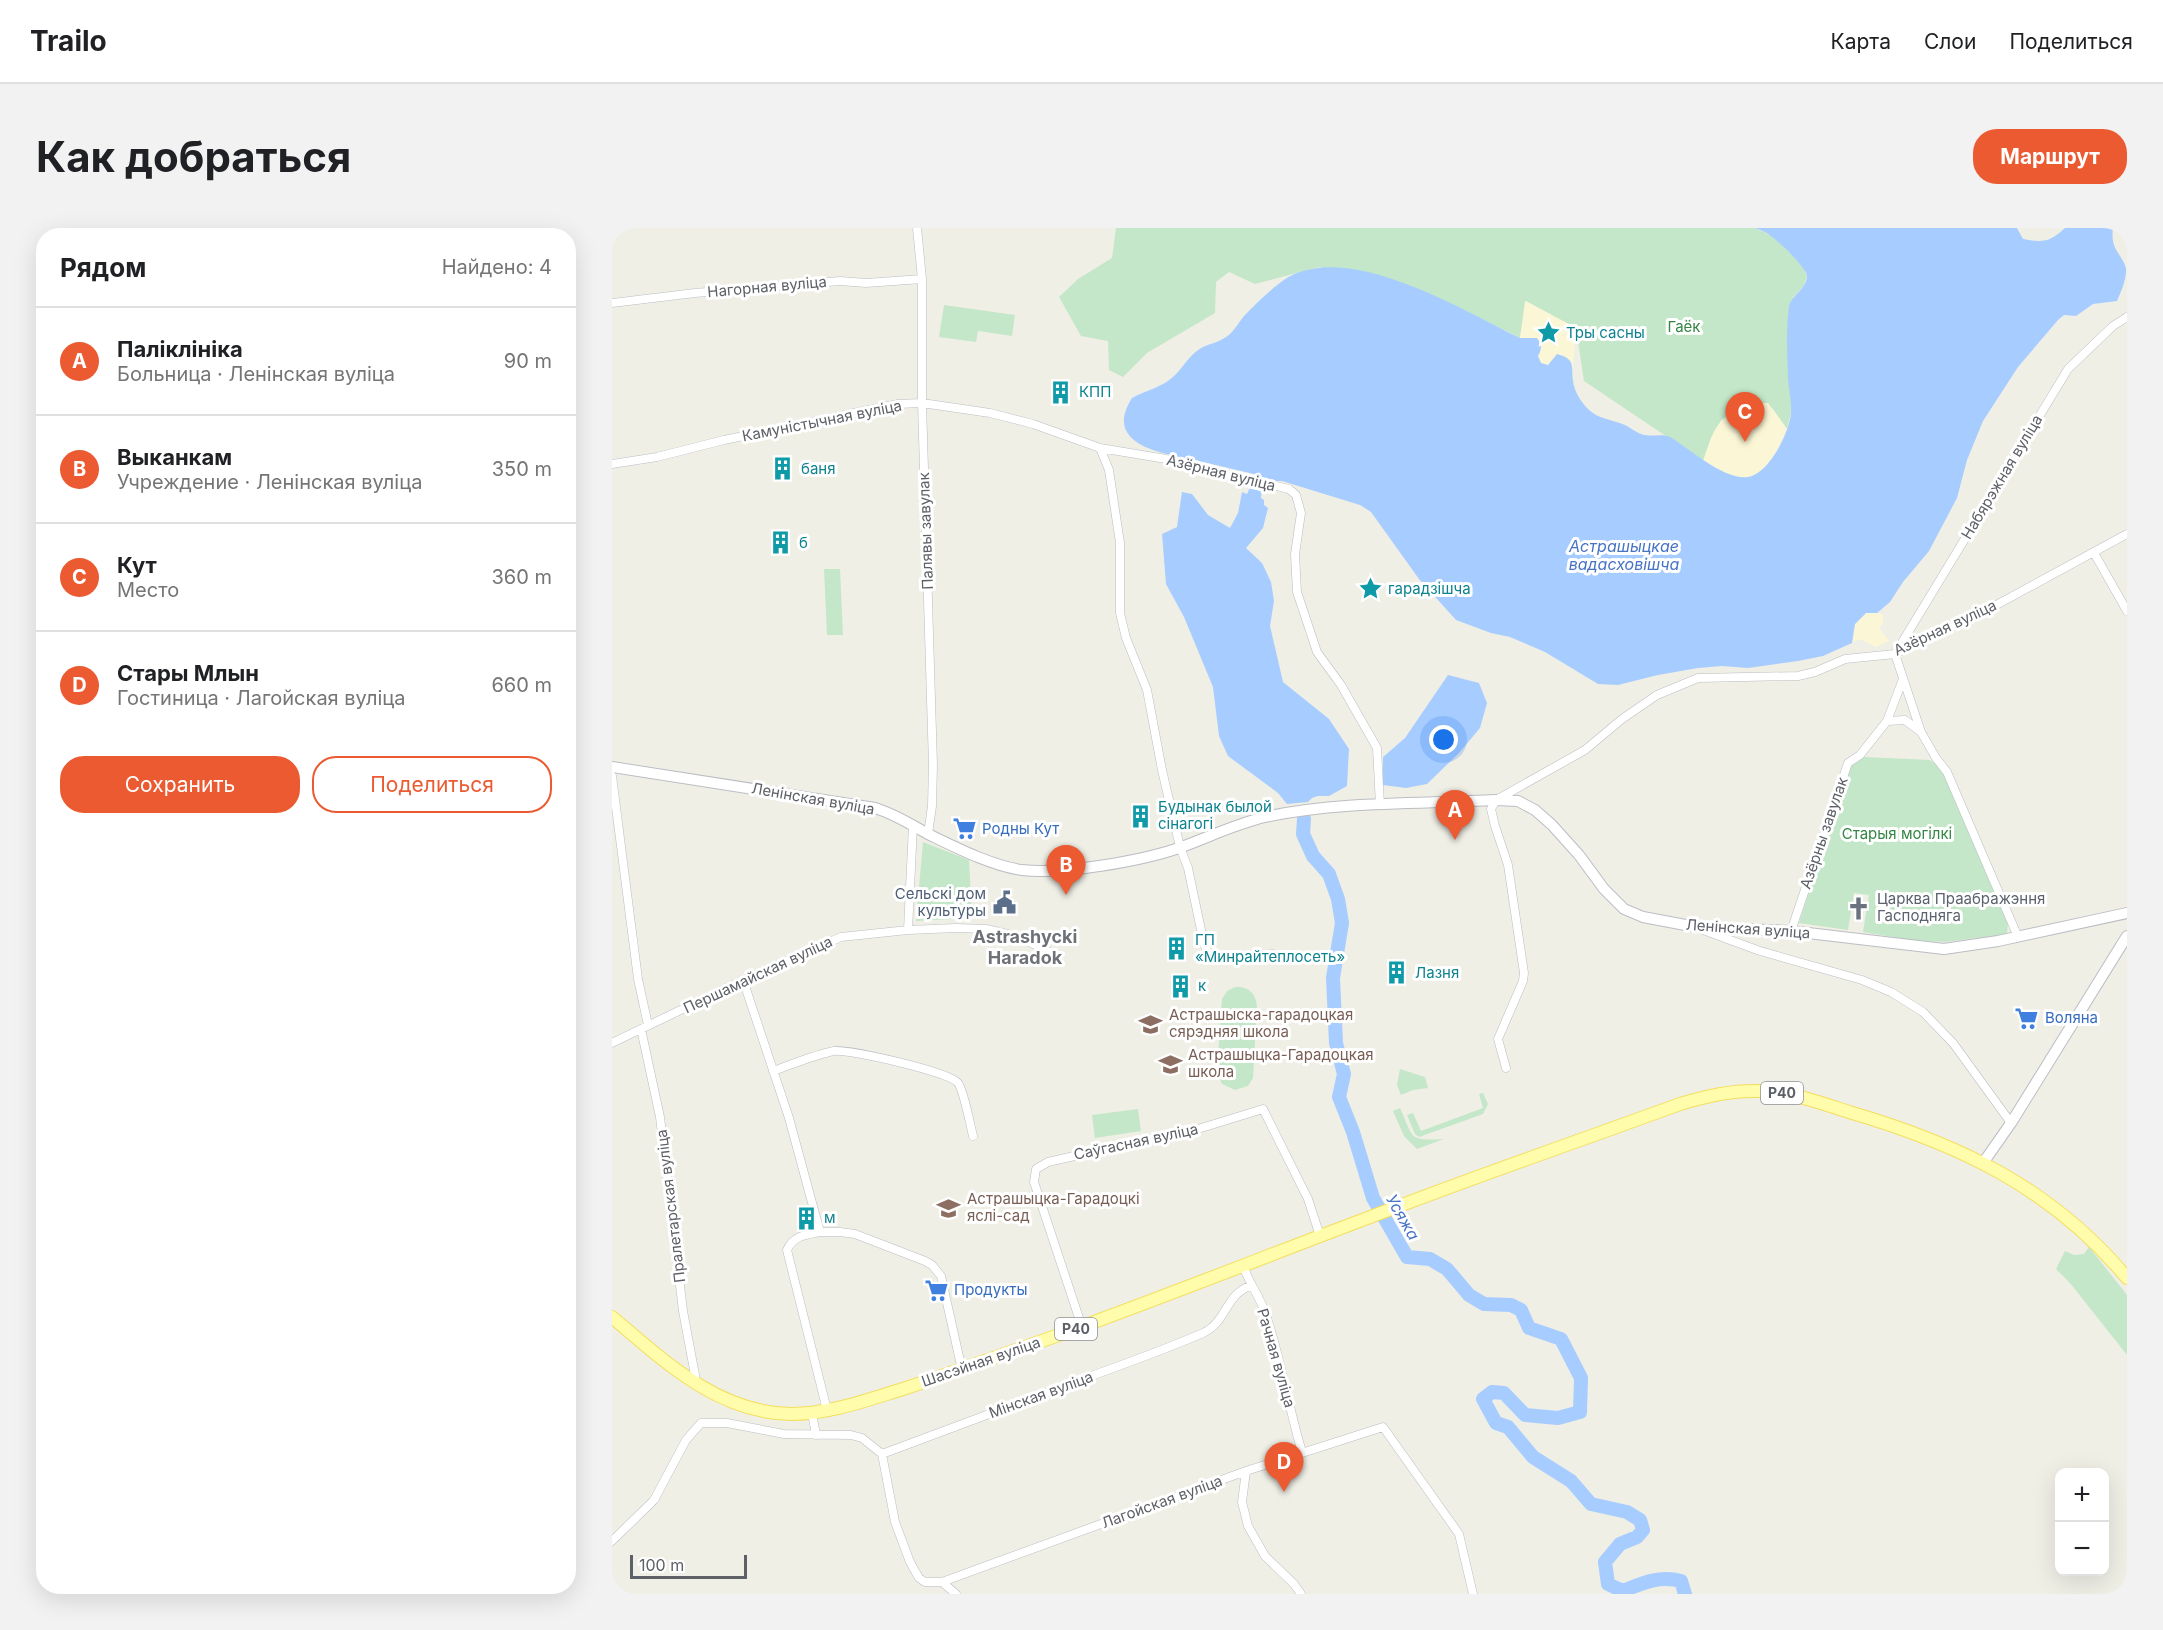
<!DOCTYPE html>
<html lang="ru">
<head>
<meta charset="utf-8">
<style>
	:root { --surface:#fff; --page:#f2f2f2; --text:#202124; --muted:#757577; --line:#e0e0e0; --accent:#eb5a31 }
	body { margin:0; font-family:Inter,sans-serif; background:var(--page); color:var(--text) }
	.controls { position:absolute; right:18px; bottom:18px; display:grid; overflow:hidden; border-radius:12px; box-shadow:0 6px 24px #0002 }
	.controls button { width:54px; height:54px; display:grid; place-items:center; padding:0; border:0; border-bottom:2px solid var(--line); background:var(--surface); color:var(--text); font:30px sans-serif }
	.scale { position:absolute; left:18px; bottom:15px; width:117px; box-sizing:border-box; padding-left:6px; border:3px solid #5d6066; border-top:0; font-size:16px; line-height:21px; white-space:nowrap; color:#5d6066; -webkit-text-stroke:4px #fff; paint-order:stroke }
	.you { position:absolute; left:832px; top:512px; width:21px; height:21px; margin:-15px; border:4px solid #fff; border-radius:50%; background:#1a73e8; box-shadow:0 0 0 9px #1a73e833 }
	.badge { display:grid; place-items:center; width:39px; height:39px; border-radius:50%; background:var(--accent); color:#fff; font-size:20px; font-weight:700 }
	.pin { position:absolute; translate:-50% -50px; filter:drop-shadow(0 2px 3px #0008) }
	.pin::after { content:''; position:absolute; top:32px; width:21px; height:18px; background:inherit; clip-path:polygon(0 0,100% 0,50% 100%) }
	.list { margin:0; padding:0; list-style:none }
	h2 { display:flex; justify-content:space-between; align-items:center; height:78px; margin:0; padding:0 24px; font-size:26px }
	h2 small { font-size:20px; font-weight:400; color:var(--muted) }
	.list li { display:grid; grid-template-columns:39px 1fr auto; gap:18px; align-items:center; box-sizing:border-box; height:108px; padding:0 24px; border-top:2px solid var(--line) }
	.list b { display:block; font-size:22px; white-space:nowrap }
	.list p { margin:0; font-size:20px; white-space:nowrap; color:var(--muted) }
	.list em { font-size:20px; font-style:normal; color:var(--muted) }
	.actions { display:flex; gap:12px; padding:18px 24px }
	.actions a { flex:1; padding:14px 0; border:2px solid var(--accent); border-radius:24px; text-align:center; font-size:21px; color:var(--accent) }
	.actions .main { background:var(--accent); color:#fff }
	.map { position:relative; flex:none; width:1515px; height:1366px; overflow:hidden; border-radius:24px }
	header { display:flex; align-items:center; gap:36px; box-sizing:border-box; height:84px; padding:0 30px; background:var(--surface); border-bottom:2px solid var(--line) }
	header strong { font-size:28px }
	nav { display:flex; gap:33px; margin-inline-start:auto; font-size:21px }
	.intro { display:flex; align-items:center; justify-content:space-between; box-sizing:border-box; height:144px; padding:0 36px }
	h1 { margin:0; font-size:42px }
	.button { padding:15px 27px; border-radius:24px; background:var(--accent); color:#fff; font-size:21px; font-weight:700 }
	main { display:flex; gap:36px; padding:0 36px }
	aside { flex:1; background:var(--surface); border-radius:24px; box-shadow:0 6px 24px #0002 }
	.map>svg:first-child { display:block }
	.green { fill:#c3e7c8 }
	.sand { fill:#fbf7d6 }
	.water { fill:#a7ccff }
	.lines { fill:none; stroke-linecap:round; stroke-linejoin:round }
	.river { stroke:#a7ccff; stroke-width:14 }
	.street-casing { stroke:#babdc2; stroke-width:9 }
	.secondary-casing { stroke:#bbbdc4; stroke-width:12 }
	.primary-casing { stroke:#f3de5c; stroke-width:14 }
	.street { stroke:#fff; stroke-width:8 }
	.secondary { stroke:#fff; stroke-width:10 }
	.primary { stroke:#fffdac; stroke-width:12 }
	.labels { text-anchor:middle; stroke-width:6; stroke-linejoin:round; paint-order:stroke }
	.shield { fill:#fff; stroke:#8e9094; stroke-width:1.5 }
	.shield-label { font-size:14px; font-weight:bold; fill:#5d6066 }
	.street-label { font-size:15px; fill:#5d6066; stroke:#fff }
	.park-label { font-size:15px; fill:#358644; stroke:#fff }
	.culture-label { font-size:15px; fill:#0d838f; stroke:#fff; text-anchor:start }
	.shop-label { font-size:15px; fill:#366cbe; stroke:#fff; text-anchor:start }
	.service-label { font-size:15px; fill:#4e5e75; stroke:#fff; text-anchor:end }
	.worship-label { font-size:15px; fill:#5b616d; stroke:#fff; text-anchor:start }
	.education-label { font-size:15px; fill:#785e54; stroke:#fff; text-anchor:start }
	.water-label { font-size:16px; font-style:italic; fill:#4773c5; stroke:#fff }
	.quarter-label { font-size:18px; font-weight:bold; fill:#6e7278; stroke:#fff }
</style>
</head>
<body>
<header>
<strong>Trailo</strong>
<nav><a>Карта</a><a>Слои</a><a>Поделиться</a></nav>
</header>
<div class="intro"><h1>Как добраться</h1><a class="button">Маршрут</a></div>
<main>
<aside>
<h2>Рядом<small>Найдено: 4</small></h2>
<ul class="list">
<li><span class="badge">A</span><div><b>Паліклініка</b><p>Больница · Ленінская вуліца</p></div><em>90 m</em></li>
<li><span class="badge">B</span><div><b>Выканкам</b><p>Учреждение · Ленінская вуліца</p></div><em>350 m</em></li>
<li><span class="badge">C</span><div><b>Кут</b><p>Место</p></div><em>360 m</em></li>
<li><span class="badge">D</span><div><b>Стары Млын</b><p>Гостиница · Лагойская вуліца</p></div><em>660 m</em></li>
</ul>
<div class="actions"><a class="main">Сохранить</a><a>Поделиться</a></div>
</aside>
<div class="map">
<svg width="1515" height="1366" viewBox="0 0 1515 1366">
	<rect width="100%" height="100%" fill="#f0efe6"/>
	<path class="green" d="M504 0H1143L1162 9 1191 38 1195 48 1192 58 1181 69 1179 184 1175 201 1161 181 1152 175 1146 179H1136L1109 192 1091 233 972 153 964 100 914 73 908 110 854 83 708 39 643 56 617 44 604 54 603 85 535 125 511 149 497 142 496 113 469 108 447 69 466 51 500 30Z
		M332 77 403 87 400 108 366 103 364 114 327 109Z
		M212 341H228L231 407H215Z
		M1253 529 1318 532 1329 540 1396 695 1395 706 1333 714 1300 712 1251 704 1257 667 1242 665 1236 702 1187 695 1237 537 1244 531Z
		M311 614 357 632 360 690 304 693Z
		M623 759C636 758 644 765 645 778L641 850 636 858 623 862 610 856 605 843 610 771 615 763Z
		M788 841 813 849 816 860 801 862 789 867 785 857Z
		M871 865 876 876 871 886 807 909 803 906 795 887 801 885 809 903 871 880 867 866Z
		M788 880C802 911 796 913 832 911L805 921 792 908 781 883Z
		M526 881 529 903 483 910 480 887Z
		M1477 1019 1515 1067V1127L1458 1055 1444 1041 1453 1023 1462 1027 1472 1026Z"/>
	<path class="sand" d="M913 73 964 100 961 139 959 133 936 137 929 135 926 128 908 110Z
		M1152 175H1156L1175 201C1165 220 1153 255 1125 249 1114 247 1102 238 1091 233 1100 208 1102 191 1129 181 1137 179 1145 180 1152 175Z
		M1254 385H1265L1271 387V395L1267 400 1277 413 1264 419 1248 411 1240 414 1243 396Z"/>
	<path class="water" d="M1143 0H1405L1411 11C1431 15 1438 14 1453 0H1501C1498 22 1509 24 1514 40 1515 50 1509 64 1505 73L1481 76 1464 88 1452 87 1446 92 1406 139 1371 193 1355 232 1345 270 1317 323 1291 354 1278 374 1265 385H1254L1243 396 1240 415 1211 428 1186 433 1136 440 1110 438 1086 440 1046 447 1006 457 986 456 933 424 898 409 879 405 844 392 807 351 759 284 748 277 670 253H657L642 246C623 242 605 237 587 233 555 226 489 219 520 170 534 162 549 160 561 149 571 140 577 127 589 120 599 115 609 114 618 106 623 101 627 94 632 88 645 75 668 51 685 45 748 20 851 82 908 110H925C930 117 930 121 926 128L929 135 936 137 945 126C964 131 959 138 961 153 962 163 969 174 976 181 986 191 999 191 1013 197 1019 200 1026 206 1033 207 1042 209 1051 205 1060 210 1077 221 1114 253 1136 249 1157 246 1178 204 1179 184 1180 172 1176 160 1176 148 1175 125 1174 101 1177 79 1179 67 1195 61 1195 48 1195 40 1167 14 1159 8 1154 4 1148 2 1143 0Z
		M639 257 650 260 649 270 652 272V277L656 280 651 300 634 320 650 335 659 354 662 373 658 398 671 454 717 491 737 521 735 558 717 568H706L700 570 696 574 675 576 666 565 616 528 607 508 601 459 572 389 554 356 550 306 565 299 570 264 580 266 596 287 618 300 626 285 630 264 635 266Z
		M836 447 867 455 875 475 868 500 847 525 815 556 794 560 771 557V529L793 510Z"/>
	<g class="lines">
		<path class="river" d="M692 591 691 606 701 628 717 646 726 671 730 695 721 750 724 815 732 846 727 869 741 904 761 970 795 1029 818 1031 835 1041 857 1067 872 1076 899 1077 909 1082 917 1100 949 1111 969 1150 968 1184 946 1190 913 1187 892 1165 880 1164 871 1171 884 1195 896 1199 921 1229 959 1253 979 1276 1015 1284 1028 1292 1031 1302 1025 1309 1008 1316 993 1334 996 1356 1011 1363C1030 1355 1048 1347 1069 1353L1073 1366"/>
		<defs>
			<path id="street" d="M305 0 310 51V175L321 537 320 578 316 606
				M0 75 83 65 228 53 254 55 310 51
				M488 220 497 242 508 315V385L514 410 535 462 550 542 568 619 576 640 592 716 597 727 614 731 661 726
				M0 236 45 229 112 212 286 176 310 175 378 185 421 196 488 220 554 231 677 261 684 267 689 285 683 326 685 364 705 424 729 457 765 520 768 577
				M1482 325 1515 383
				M1275 493 1293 492 1309 504
				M0 548 26 751 36 797
				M296 702 301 597
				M1091 702 1148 723 1250 752 1279 764 1311 784 1341 815 1399 895
				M1179 703 1236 535 1248 527 1275 493 1291 451
				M1406 709 1335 544 1324 530 1309 504 1283 426 1456 141 1501 98 1515 89
				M131 752 177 890 208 1004C193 1007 181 1008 175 1022L215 1182
				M29 801 48 889 71 1083 83 1147V1155
				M0 815 131 752 229 709 296 702 344 700 374 701 404 708 438 724
				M894 840 886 811 911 753 912 745 896 637 883 598 879 581 884 572 973 522 1010 491 1045 467 1086 450 1186 448 1203 444 1233 431 1283 426 1364 388 1515 306
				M161 843C181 836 202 827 222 823 237 821 338 844 346 855 352 863 358 896 361 908
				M208 1004H228L243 1006 313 1033 320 1037 329 1048 350 1142
				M631 1038C637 1054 647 1068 653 1084 669 1130 676 1178 690 1224
				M470 1099 422 954 424 941 436 934 528 913 573 905 651 881 696 971 708 1008
				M200 1185 204 1207
				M270 1226 283 1294 298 1334 307 1350 313 1354H330L634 1243 771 1199 847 1306 861 1366
				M270 1226C335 1202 399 1178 463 1154 506 1138 550 1123 591 1105 615 1094 613 1067 638 1058
				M634 1243 630 1274 636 1298 653 1328 682 1356 689 1366
				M0 1313 42 1272 74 1212 89 1195H115L172 1206 239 1207 250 1210 270 1226
				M330 1354 344 1366"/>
			<path id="secondary" d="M0 539 263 580C283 586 298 596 316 606 343 619 380 638 410 642 449 647 529 633 567 620 595 610 623 596 653 589 729 573 807 576 884 572L906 573 923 582 940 597 967 627 992 661 1012 681 1031 689 1084 699 1179 703 1332 721 1386 713 1515 685
				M1371 935 1399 895 1515 708"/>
			<path id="primary" d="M0 1089C52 1133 106 1185 179 1186 217 1186 255 1172 291 1161 343 1144 393 1126 444 1108 560 1066 675 1020 790 977 882 942 975 910 1068 876 1095 868 1120 862 1148 863 1179 864 1209 875 1237 884 1347 916 1440 960 1515 1050"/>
		</defs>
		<use href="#street" class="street-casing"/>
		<use href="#secondary" class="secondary-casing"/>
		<use href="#primary" class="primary-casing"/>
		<use href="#street" class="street"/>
		<use href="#secondary" class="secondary"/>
		<use href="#primary" class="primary"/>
	</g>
	<defs>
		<symbol id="sight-bare" viewBox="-9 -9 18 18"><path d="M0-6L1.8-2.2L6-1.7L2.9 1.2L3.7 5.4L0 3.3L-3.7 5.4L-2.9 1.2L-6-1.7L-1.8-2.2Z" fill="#0f9aa8" stroke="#fff" stroke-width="2.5" paint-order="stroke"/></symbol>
		<symbol id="building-bare" viewBox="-9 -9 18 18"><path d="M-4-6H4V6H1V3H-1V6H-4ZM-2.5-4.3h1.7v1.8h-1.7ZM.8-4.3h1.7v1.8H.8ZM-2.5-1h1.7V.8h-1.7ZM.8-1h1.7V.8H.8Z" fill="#0f9aa8" stroke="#fff" stroke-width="2.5" paint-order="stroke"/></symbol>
		<symbol id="supermarket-bare" viewBox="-9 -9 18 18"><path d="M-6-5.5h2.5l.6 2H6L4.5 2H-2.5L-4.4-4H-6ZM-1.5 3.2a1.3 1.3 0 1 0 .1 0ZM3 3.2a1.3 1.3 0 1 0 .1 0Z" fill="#3f7fe0" stroke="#fff" stroke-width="2.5" paint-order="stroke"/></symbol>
		<symbol id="civic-bare" viewBox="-9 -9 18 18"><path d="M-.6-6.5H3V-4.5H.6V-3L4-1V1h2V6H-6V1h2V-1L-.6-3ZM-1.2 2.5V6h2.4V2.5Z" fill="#5c6f8a" stroke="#fff" stroke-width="2.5" paint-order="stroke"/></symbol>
		<symbol id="church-bare" viewBox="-9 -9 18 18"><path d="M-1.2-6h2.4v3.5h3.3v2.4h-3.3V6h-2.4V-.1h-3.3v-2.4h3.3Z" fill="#6b7280" stroke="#fff" stroke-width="2.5" paint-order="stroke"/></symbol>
		<symbol id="school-bare" viewBox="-9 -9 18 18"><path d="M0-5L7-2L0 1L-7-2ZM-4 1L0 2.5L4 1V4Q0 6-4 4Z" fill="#8d6e63" stroke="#fff" stroke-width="2.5" paint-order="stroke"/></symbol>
	</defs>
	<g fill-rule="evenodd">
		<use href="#sight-bare" x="920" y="88" width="33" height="33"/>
		<use href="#building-bare" x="432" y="148" width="33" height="33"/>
		<use href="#building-bare" x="154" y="224" width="33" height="33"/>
		<use href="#building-bare" x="152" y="298" width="33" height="33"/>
		<use href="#sight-bare" x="742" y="344" width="33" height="33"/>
		<use href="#building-bare" x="512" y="572" width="33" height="33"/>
		<use href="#supermarket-bare" x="336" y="584" width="33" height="33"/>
		<use href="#civic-bare" x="376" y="658" width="33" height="33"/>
		<use href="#church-bare" x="1230" y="664" width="33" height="33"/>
		<use href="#building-bare" x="548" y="704" width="33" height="33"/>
		<use href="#building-bare" x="768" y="728" width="33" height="33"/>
		<use href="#building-bare" x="552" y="742" width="33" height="33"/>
		<use href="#supermarket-bare" x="1398" y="774" width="33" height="33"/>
		<use href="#school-bare" x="522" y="780" width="33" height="33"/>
		<use href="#school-bare" x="542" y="820" width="33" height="33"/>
		<use href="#school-bare" x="320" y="964" width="33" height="33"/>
		<use href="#building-bare" x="178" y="974" width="33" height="33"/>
		<use href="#supermarket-bare" x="308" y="1046" width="33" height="33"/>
	</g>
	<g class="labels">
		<g class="shield">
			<rect x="1149" y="854" width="42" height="22" rx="4.5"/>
			<rect x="443" y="1090" width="42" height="22" rx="4.5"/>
		</g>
		<g class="shield-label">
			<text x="1170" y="870">Р40</text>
			<text x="464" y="1106">Р40</text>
		</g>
		<g class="street-label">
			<text transform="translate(155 59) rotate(-5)" y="5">Нагорная вуліца</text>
			<text transform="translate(210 193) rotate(-11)" y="5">Камуністычная вуліца</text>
			<text transform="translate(609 245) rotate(14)" y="5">Азёрная вуліца</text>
			<text transform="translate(1390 249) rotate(-59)" y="5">Набярэжная вуліца</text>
			<text transform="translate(314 303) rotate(-92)" y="5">Палявы завулак</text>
			<text transform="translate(1333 400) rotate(-25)" y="5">Азёрная вуліца</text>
			<text transform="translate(201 571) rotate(10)" y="5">Ленінская вуліца</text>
			<text transform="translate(1212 605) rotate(-71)" y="5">Азёрны завулак</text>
			<text transform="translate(1136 701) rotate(4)" y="5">Ленінская вуліца</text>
			<text transform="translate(146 747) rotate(-25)" y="5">Першамайская вуліца</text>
			<text transform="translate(524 914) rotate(-12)" y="5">Саўгасная вуліца</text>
			<text transform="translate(59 978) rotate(-97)" y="5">Пралетарская вуліца</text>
			<text transform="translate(664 1130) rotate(74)" y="5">Рачная вуліца</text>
			<text transform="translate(369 1134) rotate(-19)" y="5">Шасэйная вуліца</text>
			<text transform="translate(429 1167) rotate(-20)" y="5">Мінская вуліца</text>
			<text transform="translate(550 1274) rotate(-20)" y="5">Лагойская вуліца</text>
		</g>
		<g class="park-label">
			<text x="1072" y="104">Гаёк</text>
			<text x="1285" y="611">Старыя могілкі</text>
		</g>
		<g class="culture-label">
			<text x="954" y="110">Тры сасны</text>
			<text x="467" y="169">КПП</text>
			<text x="189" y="246">баня</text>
			<text x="187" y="320">б</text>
			<text x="776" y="366">гарадзішча</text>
			<text x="546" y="584">Будынак былой<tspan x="546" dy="17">сінагогі</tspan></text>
			<text x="583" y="717">ГП<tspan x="583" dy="17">«Минрайтеплосеть»</tspan></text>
			<text x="803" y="750">Лазня</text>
			<text x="586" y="763">к</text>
			<text x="212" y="995">м</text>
		</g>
		<g class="shop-label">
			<text x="370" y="606">Родны Кут</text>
			<text x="1433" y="795">Воляна</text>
			<text x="342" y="1067">Продукты</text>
		</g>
		<g class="service-label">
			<text x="374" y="671">Сельскі дом<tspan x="374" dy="17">культуры</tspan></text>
		</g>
		<g class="worship-label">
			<text x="1265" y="676">Царква Праабражэння<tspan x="1265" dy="17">Гасподняга</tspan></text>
		</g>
		<g class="education-label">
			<text x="557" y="792">Астрашыска-гарадоцкая<tspan x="557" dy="17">сярэдняя школа</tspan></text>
			<text x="576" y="832">Астрашыцка-Гарадоцкая<tspan x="576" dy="17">школа</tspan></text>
			<text x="355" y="976">Астрашыцка-Гарадоцкі<tspan x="355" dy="17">яслі-сад</tspan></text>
		</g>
		<g class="water-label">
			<text x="1012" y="324">Астрашыцкае<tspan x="1012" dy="18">вадасховішча</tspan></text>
			<text transform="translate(791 989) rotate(60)" y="6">Усяжа</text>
		</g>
		<g class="quarter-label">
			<text x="413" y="715">Astrashycki<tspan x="413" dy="21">Haradok</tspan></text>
		</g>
	</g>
</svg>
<div class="controls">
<button>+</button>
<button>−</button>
</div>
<div class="scale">100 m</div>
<div class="you"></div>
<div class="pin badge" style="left:843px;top:612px">A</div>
<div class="pin badge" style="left:454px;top:667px">B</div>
<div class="pin badge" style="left:1133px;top:214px">C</div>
<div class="pin badge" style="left:672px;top:1264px">D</div>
</div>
</main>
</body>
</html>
